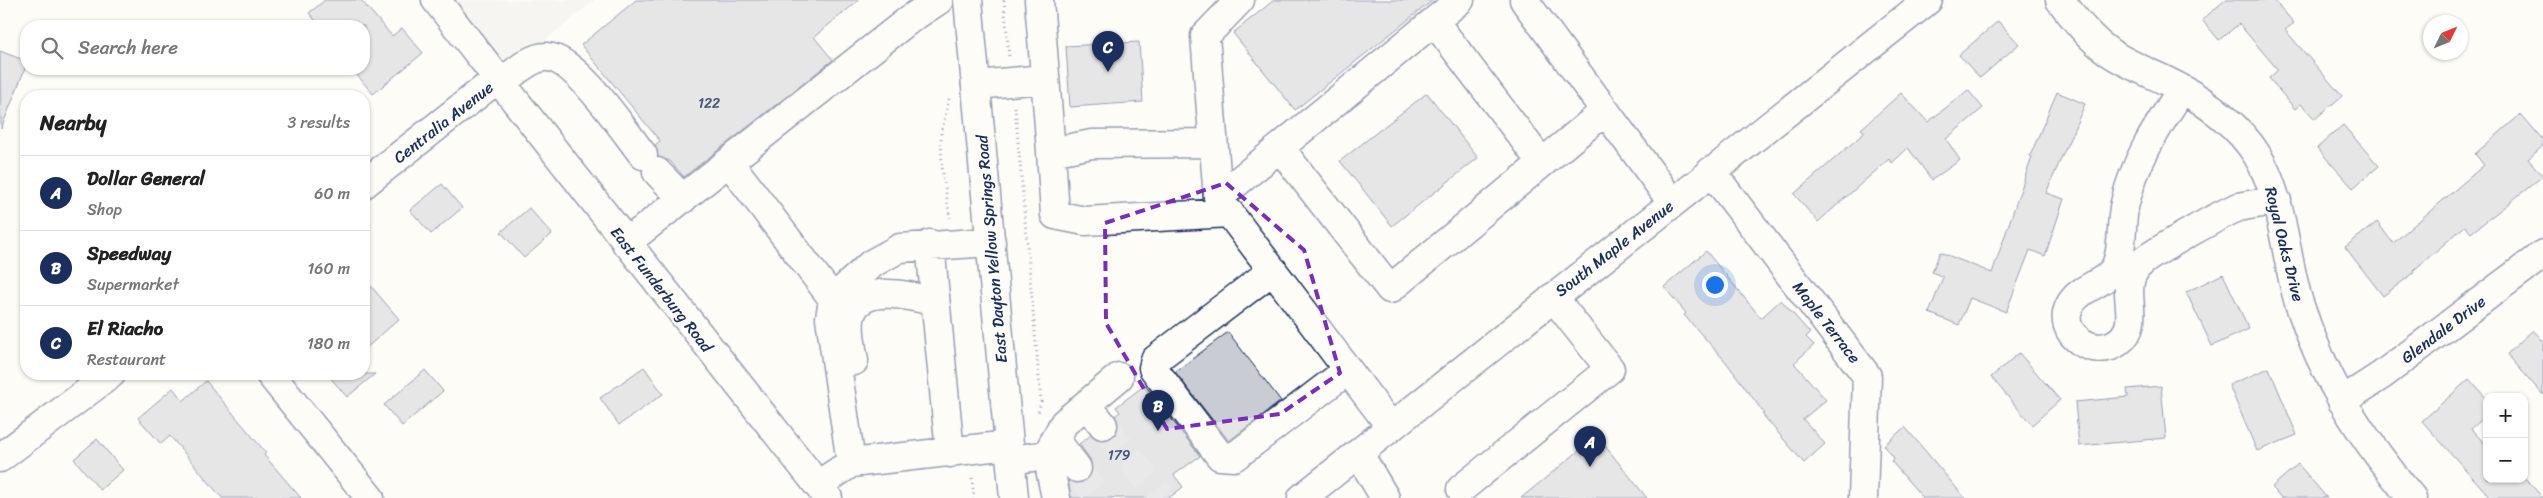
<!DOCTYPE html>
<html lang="en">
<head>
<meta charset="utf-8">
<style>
	:root { --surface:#fff; --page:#f2f2f2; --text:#222; --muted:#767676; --line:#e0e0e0; --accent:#1b2f5e }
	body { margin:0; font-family:Sriracha,sans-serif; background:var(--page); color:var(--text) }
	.controls { position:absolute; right:15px; bottom:15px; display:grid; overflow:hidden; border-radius:10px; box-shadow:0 1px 4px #0004 }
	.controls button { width:45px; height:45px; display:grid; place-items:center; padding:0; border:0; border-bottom:1px solid var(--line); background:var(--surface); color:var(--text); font:25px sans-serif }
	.compass { position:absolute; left:2423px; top:15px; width:45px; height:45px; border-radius:50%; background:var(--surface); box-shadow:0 1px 4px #0004; rotate:47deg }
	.you { position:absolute; left:1714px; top:284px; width:18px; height:18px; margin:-12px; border:4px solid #fff; border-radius:50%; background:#1a73e8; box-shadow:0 0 0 8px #1a73e833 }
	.badge { display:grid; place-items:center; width:32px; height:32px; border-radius:50%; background:var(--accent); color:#fff; font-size:16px; font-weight:700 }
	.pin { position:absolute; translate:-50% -41px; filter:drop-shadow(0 1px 2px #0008) }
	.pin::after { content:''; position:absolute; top:26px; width:18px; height:15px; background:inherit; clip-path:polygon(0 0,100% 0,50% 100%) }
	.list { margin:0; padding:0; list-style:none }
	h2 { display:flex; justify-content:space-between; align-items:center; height:65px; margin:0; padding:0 20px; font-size:21px }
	h2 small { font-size:16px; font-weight:400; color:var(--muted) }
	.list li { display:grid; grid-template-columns:32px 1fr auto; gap:15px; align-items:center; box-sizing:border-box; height:75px; padding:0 20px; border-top:1px solid var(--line) }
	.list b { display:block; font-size:19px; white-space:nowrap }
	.list p { margin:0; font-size:16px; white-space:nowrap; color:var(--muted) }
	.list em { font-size:16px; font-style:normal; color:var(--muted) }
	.icon { flex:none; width:28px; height:28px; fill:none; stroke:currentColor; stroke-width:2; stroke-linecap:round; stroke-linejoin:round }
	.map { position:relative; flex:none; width:2543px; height:498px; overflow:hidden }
	.search { position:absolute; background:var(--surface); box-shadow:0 1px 4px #0004; left:20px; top:20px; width:350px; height:55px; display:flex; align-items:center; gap:12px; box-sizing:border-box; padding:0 18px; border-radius:20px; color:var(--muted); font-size:19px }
	.panel { position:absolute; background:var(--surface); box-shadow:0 1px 4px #0004; left:20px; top:90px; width:350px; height:290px; border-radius:20px }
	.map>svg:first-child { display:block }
	.built { fill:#edeeec }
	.building { fill:#c9ccd3; stroke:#1b2f5e }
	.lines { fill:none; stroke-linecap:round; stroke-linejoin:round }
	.minor-tunnel { stroke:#d0d3d8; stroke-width:28; stroke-dasharray:28 14; stroke-linecap:butt }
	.minor-casing { stroke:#1b2f5e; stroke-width:31 }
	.major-casing { stroke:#1b2f5e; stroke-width:31 }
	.path { stroke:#1b2f5e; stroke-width:3; stroke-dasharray:1 4; stroke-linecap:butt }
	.minor { stroke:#fdfcf7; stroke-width:28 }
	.major { stroke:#fdfcf7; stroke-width:28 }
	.marked { fill:none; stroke:#7b2cbf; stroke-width:4; stroke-dasharray:10 6; stroke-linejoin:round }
	.labels { text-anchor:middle; stroke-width:4.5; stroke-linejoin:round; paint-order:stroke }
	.number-label { font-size:14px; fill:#46567b }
	.street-label { font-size:16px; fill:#1b2f5e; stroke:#fdfcf7 }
</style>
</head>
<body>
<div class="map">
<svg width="2543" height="498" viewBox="0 0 2543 498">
	<rect width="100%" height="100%" fill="#fdfcf7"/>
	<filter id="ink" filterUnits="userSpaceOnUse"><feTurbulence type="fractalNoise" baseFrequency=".02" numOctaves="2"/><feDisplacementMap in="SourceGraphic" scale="10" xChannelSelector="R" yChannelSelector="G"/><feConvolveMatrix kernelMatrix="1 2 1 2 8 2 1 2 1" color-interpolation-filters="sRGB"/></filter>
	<g filter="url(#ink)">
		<path class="built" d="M436 0H595L497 79Z"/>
		<path class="building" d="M325 0H361L392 36 402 28 423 53 373 94 352 69H364V26H320L309 13Z
			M636 0H859L814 37 833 60 684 177 670 161 658 157 655 145 660 141 581 45Z
			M1274 0H1433L1295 110 1233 33Z
			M2225 0H2274L2294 23 2285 30 2342 96 2315 119 2301 104 2295 109 2269 78 2278 70 2239 24 2219 40 2202 20Z
			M1998 21 2019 44 1980 78 1959 55Z
			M1139 42 1143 102 1070 107 1066 46Z
			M0 51 26 61V66L1 129Z
			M1968 90 1983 108 1946 139 1960 160 1932 180 1908 148 1892 163 1889 159 1818 222 1794 194 1865 132 1861 129 1901 93 1928 122Z
			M2057 92 2085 104 2046 193 2064 199 2045 256 2030 250 2006 312 1970 298 1959 325 1929 313 1943 277 1932 272 1940 252 1992 273 2032 157 2030 156Z
			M1427 93 1478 158 1392 226 1340 161Z
			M2521 114 2543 140V146L2528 159 2543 176 2471 233 2465 226 2414 270 2415 272 2383 296 2345 247 2377 222 2393 243 2484 165 2475 154Z
			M2343 125 2379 166 2353 188 2317 148Z
			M442 184 462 208 431 234 410 210Z
			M529 208 552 234 524 258 501 232Z
			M1706 251 1761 318 1781 300 1810 333 1806 337 1814 345 1794 363 1826 400 1803 419 1825 444 1804 463 1762 414 1764 413 1726 362 1684 315 1686 313 1664 287Z
			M2223 274 2249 329 2212 346 2186 292Z
			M364 278 399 319 364 350Z
			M2533 330 2543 341V395L2507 354Z
			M1228 332 1281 401 1229 441 1175 372Z
			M2019 353 2060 400 2032 425 1991 377Z
			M644 367 663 394 619 425 600 398Z
			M2269 368 2297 435 2257 451 2229 385Z
			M425 370 443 391 402 426 384 405Z
			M327 374H375L347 397Z
			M2469 379 2487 399V415L2471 429 2487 446V479H2526L2543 498H2491L2422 421Z
			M206 381 266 453 264 455 301 498H222L170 436 161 444 138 418 173 388 183 401Z
			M1145 385 1200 456 1174 475 1183 487 1169 498H1071L1068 480 1079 483 1087 480 1092 474V467L1090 459 1079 444 1091 435 1097 439 1105 440 1113 437 1118 430V423L1115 416 1120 412 1116 407Z
			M2161 386 2166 438 2079 446 2075 402 2128 397 2127 389Z
			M1905 427 1965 498H1923L1891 461 1894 458 1884 445Z
			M1597 436 1647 498H1521Z
			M97 439 123 470 100 490 74 459Z
			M2298 464 2327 498H2281L2272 487Z"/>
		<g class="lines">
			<path class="minor-tunnel" d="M1103 425 1161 498
				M1077 468 1099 498"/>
			<defs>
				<path id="minor" d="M436 0 828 498
					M1039 0 1051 152
					M1240 0 1205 36 1218 198 1391 427
					M1524 0 1672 202
					M2060 0C2075 19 2089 38 2109 52 2131 67 2157 75 2180 88 2208 103 2240 127 2257 155 2284 200 2284 254 2299 303 2324 380 2361 437 2412 498
					M1434 21 1542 163
					M501 83C513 74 531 56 547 57 576 58 625 132 643 155
					M976 85 1044 79
					M2182 89C2158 126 2135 160 2125 203 2120 223 2124 244 2117 263 2109 285 2080 285 2070 305 2055 333 2094 360 2118 342 2142 324 2122 298 2132 275 2134 271 2137 266 2141 263 2150 254 2226 211 2239 207 2251 204 2265 203 2277 201
					M1213 143 1092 144 1051 152 1055 215 1085 221 1230 213
					M1280 148 1390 289 1605 111
					M729 162 833 299
					M1711 171 1867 376 1863 498
					M657 172 683 199
					M364 184 497 79
					M1218 198 1460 0
					M626 243 910 19 939 0
					M930 244 950 453
					M1273 270 1155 360 1153 368 1220 456 1234 457 1348 370
					M854 361C852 347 847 328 851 315 860 282 913 296 935 302
					M270 374 370 498
					M2342 401 2382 375 2543 254
					M1087 405 1103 425
					M1055 439 1077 468
					M1359 454 1385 498
					M1047 455 1064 423 1119 377
					M0 458 111 374
					M1011 460 1047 455 1056 498
					M851 463 830 318 833 299 871 264 900 248 991 242
					M818 485 851 463 1009 445
					M1461 489 1610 369 1553 297"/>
				<path id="major" d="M968 0 1014 498
					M1302 498 1928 0"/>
			</defs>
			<use href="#minor" class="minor-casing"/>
			<use href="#major" class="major-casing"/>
			<path class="path" d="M1004 0 1009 56
				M949 99 941 134 942 167 950 218
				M1015 107 1041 401 1038 414
				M972 478 974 498"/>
			<use href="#minor" class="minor"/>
			<use href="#major" class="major"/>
		</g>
	</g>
	<path d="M0 0H2543V498H0ZM1226 183 1304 250 1340 373 1280 414 1167 429 1106 323 1105 223Z" fill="#fdfcf7" fill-opacity=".55" fill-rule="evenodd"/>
	<path class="marked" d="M1226 183 1304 250 1340 373 1280 414 1167 429 1106 323 1105 223Z"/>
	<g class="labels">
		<g class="number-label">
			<text x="709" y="108">122</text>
			<text x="1119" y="460">179</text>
		</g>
		<g class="street-label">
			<text transform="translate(443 122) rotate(-38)" y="6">Centralia Avenue</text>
			<text transform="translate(2285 244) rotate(76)" y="6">Royal Oaks Drive</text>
			<text transform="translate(1614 248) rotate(-38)" y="6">South Maple Avenue</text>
			<text transform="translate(991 249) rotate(-95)" y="6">East Dayton Yellow Springs Road</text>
			<text transform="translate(662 289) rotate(52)" y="6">East Funderburg Road</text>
			<text transform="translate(1827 322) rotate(52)" y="6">Maple Terrace</text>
			<text transform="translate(2443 329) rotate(-37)" y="6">Glendale Drive</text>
		</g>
	</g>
</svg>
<div class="controls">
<button>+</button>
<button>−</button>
</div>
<svg class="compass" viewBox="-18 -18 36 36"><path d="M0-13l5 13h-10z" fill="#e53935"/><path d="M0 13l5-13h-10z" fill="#767676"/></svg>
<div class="you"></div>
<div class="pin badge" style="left:1590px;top:467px">A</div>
<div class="pin badge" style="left:1158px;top:431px">B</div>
<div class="pin badge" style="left:1108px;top:72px">C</div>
<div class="search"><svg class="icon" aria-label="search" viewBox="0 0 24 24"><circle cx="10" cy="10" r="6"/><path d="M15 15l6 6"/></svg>Search here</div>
<section class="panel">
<h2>Nearby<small>3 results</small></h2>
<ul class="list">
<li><span class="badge">A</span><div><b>Dollar General</b><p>Shop</p></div><em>60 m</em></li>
<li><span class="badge">B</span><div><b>Speedway</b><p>Supermarket</p></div><em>160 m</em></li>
<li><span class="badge">C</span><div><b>El Riacho</b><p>Restaurant</p></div><em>180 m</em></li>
</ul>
</section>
</div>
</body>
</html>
